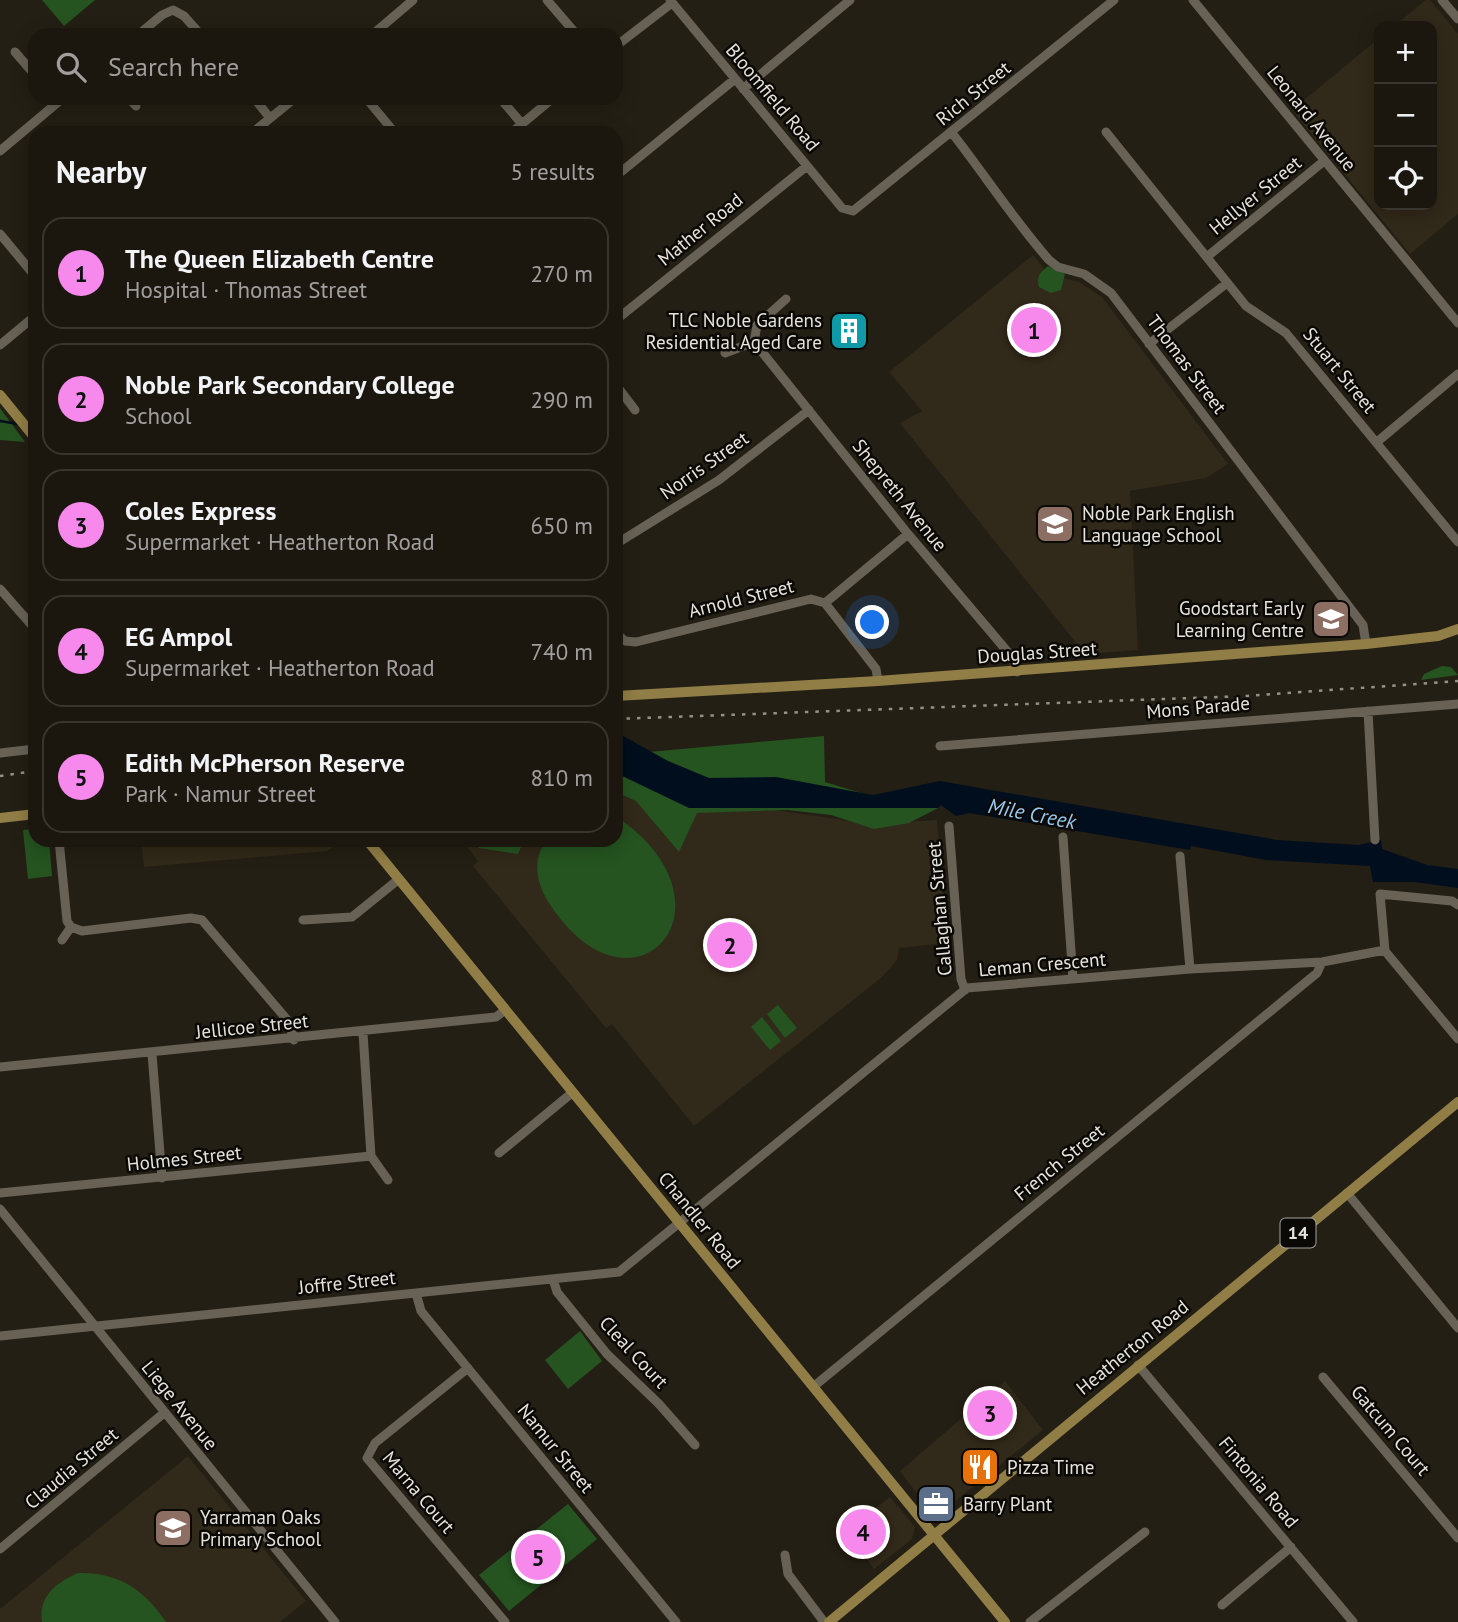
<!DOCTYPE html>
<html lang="en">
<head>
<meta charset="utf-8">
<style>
	:root { --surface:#1b170f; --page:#242018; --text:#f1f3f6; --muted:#a09f9e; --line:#39362f; --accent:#f788ec }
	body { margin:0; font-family:"PT Sans",sans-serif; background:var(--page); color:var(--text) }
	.controls { position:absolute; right:21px; top:21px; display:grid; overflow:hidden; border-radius:14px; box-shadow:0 4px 18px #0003 }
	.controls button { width:63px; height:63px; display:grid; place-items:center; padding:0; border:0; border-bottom:2px solid var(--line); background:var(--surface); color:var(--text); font:35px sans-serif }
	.you { position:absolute; left:873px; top:623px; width:24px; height:24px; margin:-18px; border:5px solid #fff; border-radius:50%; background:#1a73e8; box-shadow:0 0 0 10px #1a73e833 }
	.badge { display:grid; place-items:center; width:46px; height:46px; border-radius:50%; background:var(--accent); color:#111; font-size:23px; font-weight:700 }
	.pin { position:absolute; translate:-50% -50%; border:4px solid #fff; box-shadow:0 2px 7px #0006 }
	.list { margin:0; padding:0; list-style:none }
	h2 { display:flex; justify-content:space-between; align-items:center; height:91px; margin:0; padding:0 28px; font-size:30px }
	h2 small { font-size:23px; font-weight:400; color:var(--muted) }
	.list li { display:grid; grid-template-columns:46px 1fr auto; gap:21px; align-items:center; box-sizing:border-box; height:112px; margin:0 14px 14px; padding:0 14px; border:2px solid var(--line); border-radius:21px }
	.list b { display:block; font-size:26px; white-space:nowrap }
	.list p { margin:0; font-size:23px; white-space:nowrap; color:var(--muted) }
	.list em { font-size:23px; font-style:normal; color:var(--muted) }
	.icon { flex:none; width:38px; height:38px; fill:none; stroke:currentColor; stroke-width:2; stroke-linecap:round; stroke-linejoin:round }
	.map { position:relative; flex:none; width:1458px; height:1622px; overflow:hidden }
	.search { position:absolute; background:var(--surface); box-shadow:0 4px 18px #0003; left:28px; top:28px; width:595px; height:77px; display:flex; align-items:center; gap:18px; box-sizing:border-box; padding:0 24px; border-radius:21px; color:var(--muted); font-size:26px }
	.panel { position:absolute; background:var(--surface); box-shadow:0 4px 18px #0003; left:28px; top:126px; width:595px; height:721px; border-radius:21px }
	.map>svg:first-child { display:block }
	.built { fill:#312919 }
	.green { fill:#255420 }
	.water { fill:#000e1d }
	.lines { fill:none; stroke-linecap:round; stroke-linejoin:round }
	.stream { stroke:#000e1d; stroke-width:2.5 }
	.minor { stroke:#686256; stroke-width:9 }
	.major { stroke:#917e46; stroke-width:10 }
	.rail { stroke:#959088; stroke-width:2.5; stroke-dasharray:3.5 7; stroke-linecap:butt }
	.labels { text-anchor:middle; stroke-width:5; stroke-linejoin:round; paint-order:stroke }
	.shield { fill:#0b0905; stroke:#a5a29c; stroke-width:2 }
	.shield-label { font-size:18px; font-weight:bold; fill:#e7e3dc }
	.street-label { font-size:19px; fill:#e7e3dc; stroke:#0b0905 }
	.poi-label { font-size:19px; fill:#e7e3dc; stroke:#0b0905; text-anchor:start }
	.water-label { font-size:21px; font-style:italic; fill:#97c9f3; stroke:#0b0905 }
</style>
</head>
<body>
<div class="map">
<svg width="1458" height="1622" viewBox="0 0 1458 1622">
	<rect width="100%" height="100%" fill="#241f14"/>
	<path class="built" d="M1426 0H1430L1458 34V214L1410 254 1292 110 1379 38V205H1432V26H1394Z
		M1033 255 1050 275 1079 282 1102 297 1228 464 1206 478 1130 491 1138 650 1085 654 900 423 922 411 889 372Z
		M616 765 701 799 871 824 937 820 947 943 899 948 897 960 881 978 694 1126 612 1024 606 1028 473 866 478 861 462 840H616Z
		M141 840H343L327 851 144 867Z
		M1005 1381 1043 1430 935 1518 900 1471Z
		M188 1456 306 1601 280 1622H0V1609Z
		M890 1497 915 1527 912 1539 874 1569 846 1531Z"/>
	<path class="green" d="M42 0H95L64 26Z
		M1048 266 1065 274 1061 290 1051 293 1039 287C1036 276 1040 273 1048 266Z
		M0 408 25 442 0 440Z
		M1442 666 1451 667 1458 675 1421 680 1424 674Z
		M824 736 825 782 871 796 939 805 938 808 909 823 874 829 831 815 787 810 697 813 679 852 636 801 616 792V755Z
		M617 817C747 906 631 1034 547 900 536 881 532 858 547 840H616Z
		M35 829V840H49L52 876 28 879 23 830Z
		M475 840H524L518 854 479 848Z
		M778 1005 797 1028 785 1038 767 1014Z
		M762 1017 781 1041 770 1050 751 1027Z
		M580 1331 602 1361 568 1389 545 1360Z
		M568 1504 597 1539 509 1611 479 1575Z
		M78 1573C118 1572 144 1589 166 1622H42C38 1596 56 1583 78 1573Z"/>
	<path class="water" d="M616 732 668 761 709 778 776 777 873 795 940 781 1277 840 1359 845 1381 840 1382 849 1427 865 1458 869V888L1415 882H1373L1370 866 1266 860 1191 846 1190 850 969 813 956 816 941 805 938 808H689L616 773Z"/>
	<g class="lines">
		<path class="stream" d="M0 421 18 424"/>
		<path class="minor" d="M547 0 577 35
			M670 0 842 208 853 211 1114 0
			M1193 0 1458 323
			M1442 0 1458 19
			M138 35 162 15 173 10 184 16 201 35
			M372 35 413 0
			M616 46 672 3
			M15 52 35 75
			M743 89 850 0
			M129 98 136 106
			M254 98 270 118
			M366 98 395 133
			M500 98 522 124
			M1106 132 1246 306 1286 333 1458 542
			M252 133 295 98
			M511 133 553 98
			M952 133C985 175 1013 219 1049 260L1058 267 1084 274 1111 293 1363 625 1366 644
			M0 151 63 98
			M616 176 735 79
			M0 234 35 276
			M1208 256 1324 161
			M616 320 807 166
			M754 342 908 534 1012 657 1017 672
			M1149 344 1227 283
			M0 345 35 316
			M725 353 754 342 757 325 786 299
			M616 385 635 410
			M1377 442 1458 374
			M616 544 719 480 809 410
			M0 589 35 629
			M825 603 908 534
			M616 633 625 641 636 642 811 599 825 603 876 669 878 681
			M1368 711 1375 840
			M940 746 1458 704
			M0 753 35 749
			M949 826 961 979 965 990
			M1063 837 1073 979
			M59 840 67 921 71 927 82 931 191 918 202 920 289 1022 294 1040
			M1180 856 1190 969
			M1458 905 1452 901 1380 894 1385 951 1458 1039
			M303 920 352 917 399 879
			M62 940 71 927
			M363 1033 371 1156 388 1180
			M152 1054 162 1178
			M0 1067 496 1017 505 1010
			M499 1153 573 1092
			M0 1193 371 1156
			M1347 1193 1458 1328
			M0 1209 335 1622
			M553 1279 557 1292 607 1354 659 1404 695 1445
			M416 1293 421 1311 676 1622
			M0 1336 619 1272 967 988 1190 969 1322 962 1385 950
			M1138 1365 1353 1622
			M468 1368 375 1443 367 1458 505 1622
			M1323 1377 1458 1538
			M813 1387 1317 973 1322 962
			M0 1549 164 1413
			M785 1555 788 1574 824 1622
			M1222 1605 1291 1547
			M1030 1622 1145 1532"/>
		<path class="major" d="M0 395 35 438
			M616 696 878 681 1366 644 1438 636 1458 629
			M0 818 35 814
			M367 840 1005 1622
			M829 1622 1458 1102"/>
		<path class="rail" d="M616 719 1246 696 1458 681
			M0 776 35 771"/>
	</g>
	<defs>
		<symbol id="building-square" viewBox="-11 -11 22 22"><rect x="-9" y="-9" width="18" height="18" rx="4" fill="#0f9aa8" stroke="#0b0905"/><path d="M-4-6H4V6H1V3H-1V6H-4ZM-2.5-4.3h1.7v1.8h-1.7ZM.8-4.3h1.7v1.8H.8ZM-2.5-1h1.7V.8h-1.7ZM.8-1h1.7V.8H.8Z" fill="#fff"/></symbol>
		<symbol id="school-square" viewBox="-11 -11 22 22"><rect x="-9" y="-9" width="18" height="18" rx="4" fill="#8d6e63" stroke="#0b0905"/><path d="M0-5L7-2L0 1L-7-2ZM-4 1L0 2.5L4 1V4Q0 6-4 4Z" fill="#fff"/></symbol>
		<symbol id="restaurant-square" viewBox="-11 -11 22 22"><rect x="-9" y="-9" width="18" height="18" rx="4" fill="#e8710a" stroke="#0b0905"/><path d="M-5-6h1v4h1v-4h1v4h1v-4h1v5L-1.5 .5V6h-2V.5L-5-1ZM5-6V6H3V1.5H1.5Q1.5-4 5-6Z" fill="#fff"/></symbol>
		<symbol id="office-square" viewBox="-11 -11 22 22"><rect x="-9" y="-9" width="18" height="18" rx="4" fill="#5c6f8a" stroke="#0b0905"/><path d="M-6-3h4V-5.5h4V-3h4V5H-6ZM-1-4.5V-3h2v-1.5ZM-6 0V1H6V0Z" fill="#fff"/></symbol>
	</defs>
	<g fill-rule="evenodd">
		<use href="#building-square" x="827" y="309" width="44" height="44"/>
		<use href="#school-square" x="1033" y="502" width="44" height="44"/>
		<use href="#school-square" x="1309" y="597" width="44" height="44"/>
		<use href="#restaurant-square" x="958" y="1445" width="44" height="44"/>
		<use href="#office-square" x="914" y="1482" width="44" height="44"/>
		<use href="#school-square" x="151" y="1506" width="44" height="44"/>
	</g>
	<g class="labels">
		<rect class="shield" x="1280.5" y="1218.5" width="35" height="29" rx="5"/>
		<g class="shield-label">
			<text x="1298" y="1239">14</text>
		</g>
		<g class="street-label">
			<text transform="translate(973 93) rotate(-39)" y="7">Rich Street</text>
			<text transform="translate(773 97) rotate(50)" y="7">Bloomfield Road</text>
			<text transform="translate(1312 118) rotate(51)" y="7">Leonard Avenue</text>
			<text transform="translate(1255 195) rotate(-39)" y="7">Hellyer Street</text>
			<text transform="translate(700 229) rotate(-39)" y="7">Mather Road</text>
			<text transform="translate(1187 364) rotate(53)" y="7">Thomas Street</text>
			<text transform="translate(1340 370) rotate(51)" y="7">Stuart Street</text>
			<text transform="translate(704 465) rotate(-35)" y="7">Norris Street</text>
			<text transform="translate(900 495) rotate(51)" y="7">Shepreth Avenue</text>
			<text transform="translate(741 598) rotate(-14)" y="7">Arnold Street</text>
			<text transform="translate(1037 652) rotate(-4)" y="7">Douglas Street</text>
			<text transform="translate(1198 707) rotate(-5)" y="7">Mons Parade</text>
			<text transform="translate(939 909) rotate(-95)" y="7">Callaghan Street</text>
			<text transform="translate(1042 964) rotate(-5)" y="7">Leman Crescent</text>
			<text transform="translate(252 1026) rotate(-6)" y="7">Jellicoe Street</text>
			<text transform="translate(184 1158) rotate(-6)" y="7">Holmes Street</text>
			<text transform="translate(1059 1162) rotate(-39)" y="7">French Street</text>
			<text transform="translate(700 1220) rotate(51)" y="7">Chandler Road</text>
			<text transform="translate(347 1282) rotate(-6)" y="7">Joffre Street</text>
			<text transform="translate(1132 1347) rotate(-39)" y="7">Heatherton Road</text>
			<text transform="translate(634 1352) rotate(47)" y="7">Cleal Court</text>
			<text transform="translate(180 1405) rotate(51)" y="7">Liege Avenue</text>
			<text transform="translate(1391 1430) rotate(50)" y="7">Gatcum Court</text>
			<text transform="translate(556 1448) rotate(51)" y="7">Namur Street</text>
			<text transform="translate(71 1468) rotate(-40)" y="7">Claudia Street</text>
			<text transform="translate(1259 1482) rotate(50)" y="7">Fintonia Road</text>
			<text transform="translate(419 1492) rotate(50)" y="7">Marna Court</text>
		</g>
		<g class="poi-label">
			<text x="822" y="327" text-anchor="end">TLC Noble Gardens<tspan x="822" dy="22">Residential Aged Care</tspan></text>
			<text x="1082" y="520">Noble Park English<tspan x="1082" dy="22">Language School</tspan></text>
			<text x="1304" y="615" text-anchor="end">Goodstart Early<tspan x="1304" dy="22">Learning Centre</tspan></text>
			<text x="1007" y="1474">Pizza Time</text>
			<text x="963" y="1511">Barry Plant</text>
			<text x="200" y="1524">Yarraman Oaks<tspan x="200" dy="22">Primary School</tspan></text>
		</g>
		<g class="water-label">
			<text transform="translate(1032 814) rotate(11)" y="7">Mile Creek</text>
		</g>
	</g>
</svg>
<div class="controls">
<button>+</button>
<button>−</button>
<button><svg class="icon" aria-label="locate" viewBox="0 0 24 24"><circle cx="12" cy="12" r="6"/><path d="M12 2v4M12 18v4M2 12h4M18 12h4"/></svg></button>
</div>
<div class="you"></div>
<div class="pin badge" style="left:1034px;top:330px">1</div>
<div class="pin badge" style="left:730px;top:945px">2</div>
<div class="pin badge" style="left:990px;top:1413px">3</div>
<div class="pin badge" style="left:863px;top:1532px">4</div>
<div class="pin badge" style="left:538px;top:1557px">5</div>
<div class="search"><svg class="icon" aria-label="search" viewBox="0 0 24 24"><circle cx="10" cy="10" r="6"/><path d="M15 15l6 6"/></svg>Search here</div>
<section class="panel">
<h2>Nearby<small>5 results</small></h2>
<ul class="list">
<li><span class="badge">1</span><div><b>The Queen Elizabeth Centre</b><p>Hospital · Thomas Street</p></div><em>270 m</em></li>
<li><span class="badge">2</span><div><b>Noble Park Secondary College</b><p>School</p></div><em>290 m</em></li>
<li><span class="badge">3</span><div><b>Coles Express</b><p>Supermarket · Heatherton Road</p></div><em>650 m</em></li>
<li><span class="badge">4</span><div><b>EG Ampol</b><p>Supermarket · Heatherton Road</p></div><em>740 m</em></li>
<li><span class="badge">5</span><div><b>Edith McPherson Reserve</b><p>Park · Namur Street</p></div><em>810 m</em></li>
</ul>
</section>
</div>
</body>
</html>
